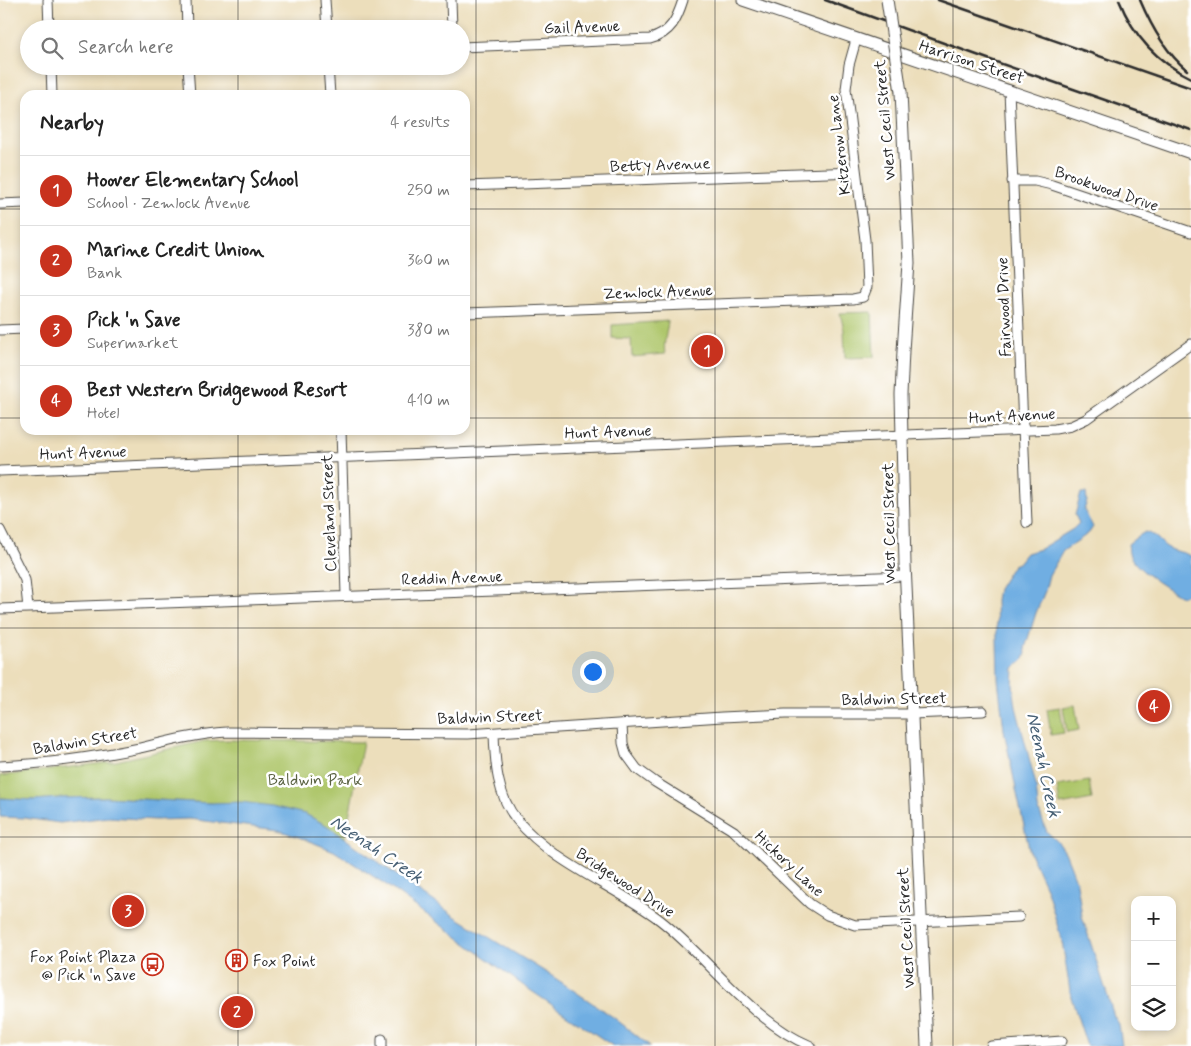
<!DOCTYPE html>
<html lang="en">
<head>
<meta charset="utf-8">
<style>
	:root { --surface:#fff; --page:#f6f6f6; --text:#222; --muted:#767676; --line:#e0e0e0; --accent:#c8321e }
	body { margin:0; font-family:Mynerve,sans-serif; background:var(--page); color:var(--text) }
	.controls { position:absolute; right:15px; bottom:15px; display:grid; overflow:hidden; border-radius:10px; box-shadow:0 2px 8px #0003 }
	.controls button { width:45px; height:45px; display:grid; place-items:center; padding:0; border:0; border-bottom:1px solid var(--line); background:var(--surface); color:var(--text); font:25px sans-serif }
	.you { position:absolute; left:592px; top:671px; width:18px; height:18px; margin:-12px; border:4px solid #fff; border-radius:50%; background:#1a73e8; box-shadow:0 0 0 8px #1a73e833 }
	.badge { display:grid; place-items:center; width:32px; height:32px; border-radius:50%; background:var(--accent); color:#fff; font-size:16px; font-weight:700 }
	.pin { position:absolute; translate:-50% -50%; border:2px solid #fff; box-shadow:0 1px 5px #0006 }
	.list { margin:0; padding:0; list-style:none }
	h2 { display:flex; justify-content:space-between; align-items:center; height:65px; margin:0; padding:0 20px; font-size:21px }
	h2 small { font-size:16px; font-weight:400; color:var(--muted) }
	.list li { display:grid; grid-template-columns:32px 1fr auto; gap:15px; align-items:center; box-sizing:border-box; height:70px; padding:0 20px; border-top:1px solid var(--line) }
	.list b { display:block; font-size:19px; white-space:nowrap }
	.list p { margin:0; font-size:16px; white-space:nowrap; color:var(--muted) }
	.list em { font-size:16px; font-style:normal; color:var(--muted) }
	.icon { flex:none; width:28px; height:28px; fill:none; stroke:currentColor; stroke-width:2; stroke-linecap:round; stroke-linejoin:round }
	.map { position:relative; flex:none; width:1191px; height:1046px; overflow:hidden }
	.search { position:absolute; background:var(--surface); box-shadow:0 2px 8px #0003; left:20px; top:20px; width:450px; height:55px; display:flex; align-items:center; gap:12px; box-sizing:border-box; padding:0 18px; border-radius:28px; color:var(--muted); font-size:19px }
	.panel { position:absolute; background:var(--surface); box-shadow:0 2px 8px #0003; left:20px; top:90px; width:450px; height:345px; border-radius:15px }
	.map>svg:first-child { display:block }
	.green { fill:#aec66b; stroke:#6c784b }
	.water { fill:#6faee2; stroke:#4d6c86 }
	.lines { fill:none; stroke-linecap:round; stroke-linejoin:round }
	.minor-casing { stroke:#484641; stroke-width:11 }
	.major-casing { stroke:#484641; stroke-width:13 }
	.minor { stroke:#fff; stroke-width:9 }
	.major { stroke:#fff; stroke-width:11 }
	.rail { stroke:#2b2b2b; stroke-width:2.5 }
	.major-bridge-casing { stroke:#484641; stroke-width:13; stroke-linecap:butt }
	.major-bridge { stroke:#fff; stroke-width:11 }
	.grid { fill:none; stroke:#2b2b2b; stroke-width:1; stroke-opacity:0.55 }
	.labels { text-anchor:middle; stroke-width:5; stroke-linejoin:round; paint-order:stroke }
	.street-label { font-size:16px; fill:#2b2b2b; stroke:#fff }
	.park-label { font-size:16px; fill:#596141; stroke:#fff }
	.poi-label { font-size:16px; fill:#2b2b2b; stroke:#fff; text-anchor:end }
	.water-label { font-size:18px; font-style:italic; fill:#465f74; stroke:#fff }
</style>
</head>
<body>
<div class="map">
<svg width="1191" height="1046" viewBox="0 0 1191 1046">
	<rect width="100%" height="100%" fill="#fff"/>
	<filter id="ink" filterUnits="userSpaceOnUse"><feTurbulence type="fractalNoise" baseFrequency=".02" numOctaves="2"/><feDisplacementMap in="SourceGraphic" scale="10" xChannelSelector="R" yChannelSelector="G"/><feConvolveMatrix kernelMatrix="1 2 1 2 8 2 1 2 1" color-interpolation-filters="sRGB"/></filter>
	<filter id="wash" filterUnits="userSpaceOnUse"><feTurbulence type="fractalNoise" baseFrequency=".0096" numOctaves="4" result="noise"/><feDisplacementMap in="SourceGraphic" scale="20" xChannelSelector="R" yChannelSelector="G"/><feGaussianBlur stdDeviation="1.12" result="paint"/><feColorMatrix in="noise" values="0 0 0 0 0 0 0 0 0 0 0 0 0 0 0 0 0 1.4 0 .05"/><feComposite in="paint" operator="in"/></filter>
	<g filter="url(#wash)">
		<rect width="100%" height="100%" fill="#ecdebb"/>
		<path class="green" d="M872 312 874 357 845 358 844 330 840 313Z
			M668 321C667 332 663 343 665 354L632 357 631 339 612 338V325Z
			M1075 705 1079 730 1067 732 1063 707Z
			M1060 707 1064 733 1051 735 1047 709Z
			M227 740 363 742 345 838 326 825 305 814 210 803 106 797 60 798 34 800 0 798V776L112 762 204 741Z
			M1089 781 1092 799 1060 805 1057 786Z"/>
		<path class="water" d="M1081 493H1086L1087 501 1084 510 1093 527 1089 533 1063 551 1049 575 1045 591 1036 613 1025 648 1026 653 1024 659 1014 668 1013 685 1016 707 1036 785 1038 808 1047 832 1058 842 1065 852 1071 867 1077 883 1082 916 1114 1016 1119 1024 1122 1046H1087L1071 997 1062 941 1047 890 1030 853 1017 794 1004 730 998 679 996 600 998 589 1013 565 1018 563 1026 553 1040 549 1073 529 1079 523 1075 515Z
			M1145 532C1160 536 1160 545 1172 550 1179 552 1183 552 1191 556V593L1181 596C1166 588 1138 571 1130 556 1128 553 1129 548 1128 544L1137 537Z
			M106 797 210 803 241 802 272 806 305 814 326 825 456 917 552 976 613 1017 650 1046H613L524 986 385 884 334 851 307 840 278 830 189 819 155 820 108 817 60 823 24 818 0 817V798L34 800 60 798Z"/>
	</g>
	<g filter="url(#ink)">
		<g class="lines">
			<defs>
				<path id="minor" d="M48 0 49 29
					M186 0 187 29
					M325 0 327 29
					M451 0 452 29
					M461 47 650 39C671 33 677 19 683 0
					M51 66 52 95
					M188 66 190 95
					M328 66 330 95
					M1009 90 1027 523
					M1012 181H1035L1052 185 1191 232
					M465 186 856 172
					M0 204 25 203
					M465 313 853 299 863 297 867 287 865 240 846 89 849 65 856 40
					M0 330 25 329
					M341 430 346 595
					M0 471 1055 429 1071 426 1086 419 1191 344
					M0 530 25 580 28 608
					M0 609 905 576
					M622 724 623 743 626 754 637 769 655 782 734 831 810 904 827 915 855 925 1019 917
					M494 733C495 763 497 796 517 820 555 865 614 885 660 920 709 958 753 1023 811 1046
					M0 766C46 764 95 757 140 748 169 741 197 734 227 732L468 734 722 717 785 714H912L983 711
					M382 1039V1046
					M991 1046 1062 1041"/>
				<path id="major" d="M743 0 1191 153
					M901 92 909 263 903 351 901 395 905 564 927 1046"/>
			</defs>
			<use href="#minor" class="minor-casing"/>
			<use href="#major" class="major-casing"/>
			<use href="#minor" class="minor"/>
			<use href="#major" class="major"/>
			<path class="rail" d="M825 0 999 63 1191 130
				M938 0 1191 88
				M1119 0C1133 35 1157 62 1191 78
				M1140 0C1151 26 1165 52 1187 70"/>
			<defs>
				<path id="major-bridge" d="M887 0 901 92"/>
			</defs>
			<use href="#major-bridge" class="major-bridge-casing"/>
			<use href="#major-bridge" class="major-bridge"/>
		</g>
	</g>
	<path class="grid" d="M238 0V29M476 0V1046M715 0V1046M953 0V1046M238 66V95M0 209H25M465 209H1191M0 418H25M465 418H1191M238 430V1046M0 628H1191M0 837H1191"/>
	<defs>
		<symbol id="building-ring" viewBox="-11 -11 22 22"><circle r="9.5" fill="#fff" stroke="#c8321e" stroke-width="1.5"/><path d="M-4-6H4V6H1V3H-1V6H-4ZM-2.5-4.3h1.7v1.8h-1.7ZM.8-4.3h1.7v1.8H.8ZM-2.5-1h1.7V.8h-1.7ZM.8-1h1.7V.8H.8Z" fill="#c8321e"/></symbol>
		<symbol id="bus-ring" viewBox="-11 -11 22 22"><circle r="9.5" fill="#fff" stroke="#c8321e" stroke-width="1.5"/><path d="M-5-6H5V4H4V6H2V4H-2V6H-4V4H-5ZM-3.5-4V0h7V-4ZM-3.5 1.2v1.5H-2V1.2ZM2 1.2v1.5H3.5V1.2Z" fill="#c8321e"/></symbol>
	</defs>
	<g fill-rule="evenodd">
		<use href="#building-ring" x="224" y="948" width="25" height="25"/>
		<use href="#bus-ring" x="140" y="952" width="25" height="25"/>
	</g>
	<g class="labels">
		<g class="street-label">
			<text transform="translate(582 26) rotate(-2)" y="6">Gail Avenue</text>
			<text transform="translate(972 61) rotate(18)" y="6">Harrison Street</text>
			<text transform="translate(884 120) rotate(-95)" y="6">West Cecil Street</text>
			<text transform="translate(838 145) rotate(-97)" y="6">Kitzerow Lane</text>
			<text transform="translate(660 164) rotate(-2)" y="6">Betty Avenue</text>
			<text transform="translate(1107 188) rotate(19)" y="6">Brookwood Drive</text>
			<text transform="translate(658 291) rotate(-2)" y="6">Zemlock Avenue</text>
			<text transform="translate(1003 307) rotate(-92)" y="6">Fairwood Drive</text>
			<text transform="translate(1012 415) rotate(-3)" y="6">Hunt Avenue</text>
			<text transform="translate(608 431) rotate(-2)" y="6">Hunt Avenue</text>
			<text transform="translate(83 452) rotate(-2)" y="6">Hunt Avenue</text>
			<text transform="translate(328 513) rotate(-92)" y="6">Cleveland Street</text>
			<text transform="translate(888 523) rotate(-91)" y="6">West Cecil Street</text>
			<text transform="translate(452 577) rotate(-2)" y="6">Reddin Avenue</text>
			<text transform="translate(894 698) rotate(-1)" y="6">Baldwin Street</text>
			<text transform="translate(490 716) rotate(-2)" y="6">Baldwin Street</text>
			<text transform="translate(85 740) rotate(-9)" y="6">Baldwin Street</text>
			<text transform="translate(790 863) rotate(43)" y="6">Hickory Lane</text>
			<text transform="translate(626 882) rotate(33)" y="6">Bridgewood Drive</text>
			<text transform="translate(905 928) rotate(-93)" y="6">West Cecil Street</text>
		</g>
		<g class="park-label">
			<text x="315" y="785">Baldwin Park</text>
		</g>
		<g class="poi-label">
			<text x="136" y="962">Fox Point Plaza<tspan x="136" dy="18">@ Pick 'n Save</tspan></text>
			<text x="253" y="966" text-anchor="start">Fox Point</text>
		</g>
		<g class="water-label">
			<text transform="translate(1044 765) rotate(78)" y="6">Neenah Creek</text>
			<text transform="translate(377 849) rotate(34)" y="6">Neenah Creek</text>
		</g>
	</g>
</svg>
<div class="controls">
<button>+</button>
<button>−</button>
<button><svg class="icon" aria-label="layers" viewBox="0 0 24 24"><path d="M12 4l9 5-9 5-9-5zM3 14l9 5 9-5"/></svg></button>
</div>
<div class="you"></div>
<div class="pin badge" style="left:707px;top:351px">1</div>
<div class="pin badge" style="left:237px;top:1012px">2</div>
<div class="pin badge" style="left:128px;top:911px">3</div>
<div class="pin badge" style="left:1154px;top:706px">4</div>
<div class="search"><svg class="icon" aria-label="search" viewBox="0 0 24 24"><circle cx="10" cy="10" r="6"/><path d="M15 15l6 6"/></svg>Search here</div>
<section class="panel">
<h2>Nearby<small>4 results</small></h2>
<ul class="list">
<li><span class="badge">1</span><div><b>Hoover Elementary School</b><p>School · Zemlock Avenue</p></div><em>250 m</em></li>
<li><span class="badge">2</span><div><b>Marine Credit Union</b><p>Bank</p></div><em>360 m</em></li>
<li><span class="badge">3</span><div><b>Pick 'n Save</b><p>Supermarket</p></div><em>380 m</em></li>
<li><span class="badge">4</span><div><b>Best Western Bridgewood Resort</b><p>Hotel</p></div><em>410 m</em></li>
</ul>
</section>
</div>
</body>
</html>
